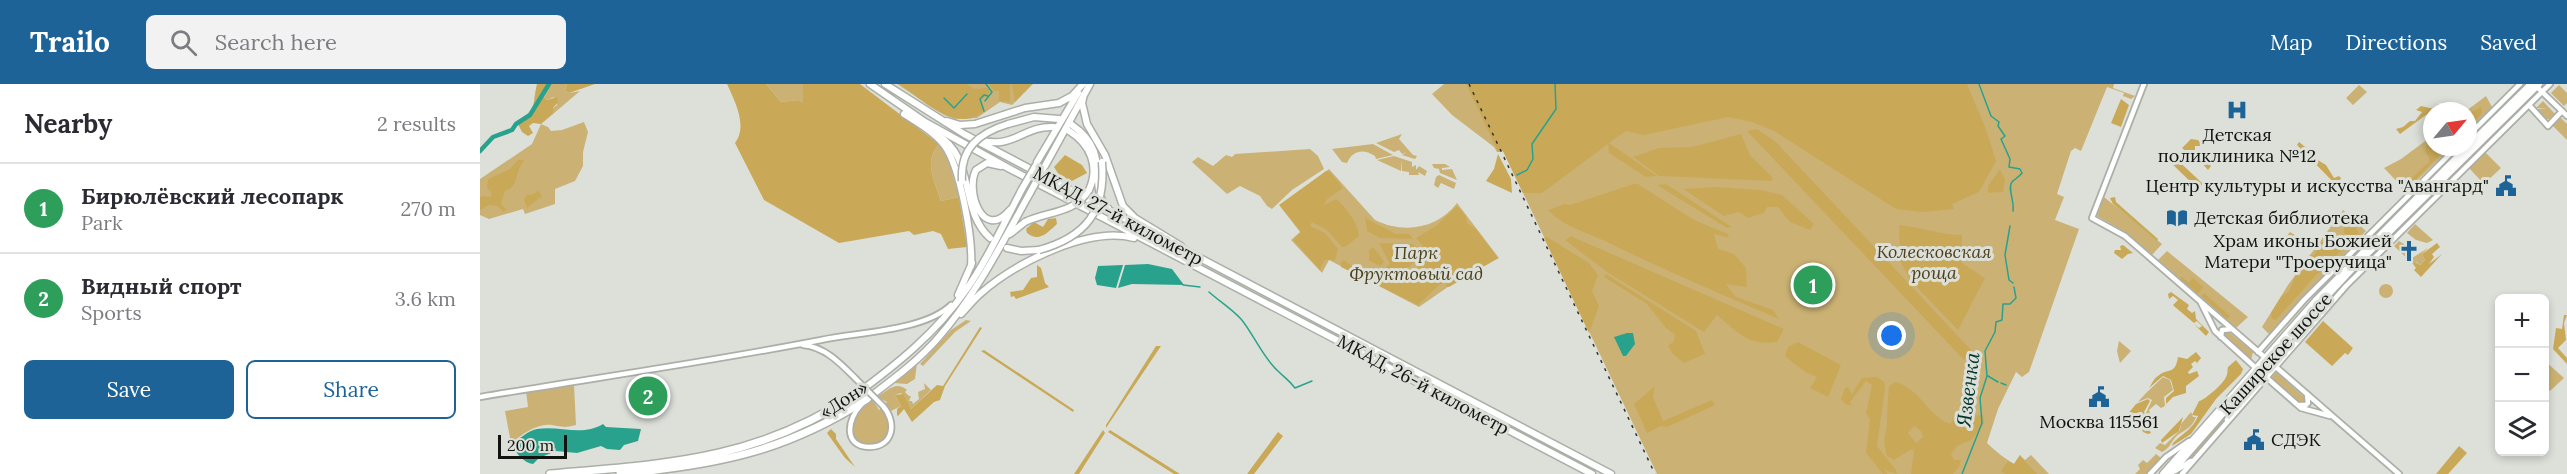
<!DOCTYPE html>
<html lang="en">
<head>
<meta charset="utf-8">
<style>
	:root { --surface:#fff; --page:#f2f2f3; --text:#2b2b33; --muted:#7c7c81; --line:#e1e1e2; --accent:#1d6397 }
	body { margin:0; font-family:Lora,serif; background:var(--page); color:var(--text) }
	.controls { position:absolute; right:18px; bottom:18px; display:grid; overflow:hidden; border-radius:9px; box-shadow:0 3px 9px #0003 }
	.controls button { width:54px; height:54px; display:grid; place-items:center; padding:0; border:0; border-bottom:2px solid var(--line); background:var(--surface); color:var(--text); font:30px sans-serif }
	.compass { position:absolute; left:1943px; top:18px; width:54px; height:54px; border-radius:50%; background:var(--surface); box-shadow:0 3px 9px #0003; rotate:61deg }
	.scale { position:absolute; left:18px; bottom:15px; width:69px; box-sizing:border-box; padding-left:6px; border:3px solid #111310; border-top:0; font-size:16px; line-height:21px; white-space:nowrap; color:#111310; -webkit-text-stroke:4px #dce0d9; paint-order:stroke }
	.you { position:absolute; left:1412px; top:252px; width:21px; height:21px; margin:-15px; border:4px solid #fff; border-radius:50%; background:#1a73e8; box-shadow:0 0 0 9px #1a73e833 }
	.badge { display:grid; place-items:center; width:39px; height:39px; border-radius:50%; background:var(--accent); color:#fff; font-size:20px; font-weight:700 }
	.pin { position:absolute; translate:-50% -50%; border:3px solid #fff; box-shadow:0 2px 6px #0006 }
	.list { margin:0; padding:0; list-style:none }
	h2 { display:flex; justify-content:space-between; align-items:center; height:78px; margin:0; padding:0 24px; font-size:26px }
	h2 small { font-size:20px; font-weight:400; color:var(--muted) }
	.list li { display:grid; grid-template-columns:39px 1fr auto; gap:18px; align-items:center; box-sizing:border-box; height:90px; padding:0 24px; border-top:2px solid var(--line) }
	.list b { display:block; font-size:22px; white-space:nowrap }
	.list p { margin:0; font-size:20px; white-space:nowrap; color:var(--muted) }
	.list em { font-size:20px; font-style:normal; color:var(--muted) }
	.actions { display:flex; gap:12px; padding:18px 24px }
	.actions a { flex:1; padding:14px 0; border:2px solid var(--accent); border-radius:9px; text-align:center; font-size:21px; color:var(--accent) }
	.actions .main { background:var(--accent); color:#fff }
	.icon { flex:none; width:33px; height:33px; fill:none; stroke:currentColor; stroke-width:2; stroke-linecap:round; stroke-linejoin:round }
	.map { position:relative; flex:none; width:2087px; height:390px; overflow:hidden }
	header { display:flex; align-items:center; gap:36px; box-sizing:border-box; height:84px; padding:0 30px; background:var(--accent); color:#fff }
	header strong { font-size:28px }
	nav { display:flex; gap:33px; margin-inline-start:auto; font-size:21px }
	.search { width:420px; height:54px; background:var(--page); display:flex; align-items:center; gap:15px; box-sizing:border-box; padding:0 21px; border-radius:9px; color:var(--muted); font-size:22px }
	main { display:flex }
	aside { flex:1; background:var(--surface) }
	.map>svg:first-child { display:block }
	.green { fill:#cbb274 }
	.forest { fill:#c9a958; fill-rule:evenodd }
	.water { fill:#29a28d }
	.lines { fill:none; stroke-linecap:round; stroke-linejoin:round }
	.stream { stroke:#29a28d; stroke-width:1.5 }
	.river { stroke:#29a28d; stroke-width:4.5 }
	.secondary-casing { stroke:#abafa8; stroke-width:8 }
	.primary-casing { stroke:#abafa8; stroke-width:9 }
	.trunk-casing { stroke:#abafa8; stroke-width:9 }
	.motorway-casing { stroke:#abafa8; stroke-width:10 }
	.secondary { stroke:#fff; stroke-width:4.5 }
	.primary { stroke:#fff; stroke-width:6 }
	.trunk { stroke:#fff; stroke-width:6 }
	.motorway { stroke:#fff; stroke-width:7 }
	.rail { stroke:#30332f; stroke-width:1.5; stroke-dasharray:3 6; stroke-linecap:butt }
	.secondary-bridge-casing { stroke:#abafa8; stroke-width:8; stroke-linecap:butt }
	.primary-bridge-casing { stroke:#abafa8; stroke-width:9; stroke-linecap:butt }
	.trunk-bridge-casing { stroke:#abafa8; stroke-width:9; stroke-linecap:butt }
	.secondary-bridge { stroke:#fff; stroke-width:4.5 }
	.primary-bridge { stroke:#fff; stroke-width:6 }
	.trunk-bridge { stroke:#fff; stroke-width:6 }
	.labels { text-anchor:middle; stroke-width:6; stroke-linejoin:round; paint-order:stroke }
	.poi-label { font-size:18px; fill:#111310; stroke:#dce0d9 }
	.street-label { font-size:18px; fill:#111310; stroke:#dce0d9 }
	.park-label { font-size:18px; font-style:italic; fill:#4c3f1b; stroke:#dce0d9 }
	.water-label { font-size:20px; font-style:italic; fill:#00362e; stroke:#dce0d9 }
</style>
</head>
<body>
<header>
<strong>Trailo</strong>
<div class="search"><svg class="icon" aria-label="search" viewBox="0 0 24 24"><circle cx="10" cy="10" r="6"/><path d="M15 15l6 6"/></svg>Search here</div>
<nav><a>Map</a><a>Directions</a><a>Saved</a></nav>
</header>
<main>
<aside>
<h2>Nearby<small>2 results</small></h2>
<ul class="list">
<li><span class="badge" style="background:#2e9e5b">1</span><div><b>Бирюлёвский лесопарк</b><p>Park</p></div><em>270 m</em></li>
<li><span class="badge" style="background:#2e9e5b">2</span><div><b>Видный спорт</b><p>Sports</p></div><em>3.6 km</em></li>
</ul>
<div class="actions"><a class="main">Save</a><a>Share</a></div>
</aside>
<div class="map">
<svg width="2087" height="390" viewBox="0 0 2087 390">
	<rect width="100%" height="100%" fill="#dce0d9"/>
	<path class="green" d="M73 0H87L85 7 89 9 100 7 73 30V24L77 21 74 13 67 16 64 13Z
		M286 0H323V20L318 16 301 18Z
		M417 0H553L532 21 520 18 497 34 475 35 464 31Z
		M964 0H1634L1633 4 1655 12 1651 15 1643 12 1644 9 1627 3 1601 67 1595 64 1591 67 1577 110 1584 113 1575 136 1599 145 1549 288 1542 293 1536 288 1518 325 1507 359C1515 367 1524 374 1534 380L1540 371 1545 376 1551 371 1569 390H1177L1023 67 1017 68 1014 63 972 31 952 10Z
		M1879 1 1887 8 1873 21 1866 14Z
		M2079 1 2087 9V19L2084 22 2071 9Z
		M2006 12 2012 23 1988 47V27H1986Z
		M2063 17 2075 30 2069 35H2065L2056 25 2067 24H2056Z
		M2079 32 2087 40V56L2072 41Z
		M104 38 108 48 103 68V82L95 97 75 105V120L45 130 43 125 9 135 0 131V95L52 60 61 40 68 43 71 47 82 46Z
		M922 50 919 55 933 71 937 72 935 75 922 71 927 68 922 70 919 66 914 68 896 59Z
		M1952 52V63H1972L1926 107 1904 84 1921 75Z
		M459 60 469 78 479 113 461 117C455 98 443 78 459 60Z
		M893 60 913 71 896 75 895 72C885 65 873 65 867 79L862 78 852 65Z
		M830 65 838 72 844 85 812 106 792 125 787 122 780 112 760 102 747 110 712 78 718 73 733 82 746 71 752 73 755 70Z
		M2005 68 2021 84 2004 100 1989 84Z
		M914 72 932 78V83L936 81V86L939 82 947 87 945 92 938 88 939 91H929V88L922 87 921 76V87L897 76Z
		M952 80H965L970 83 962 84V86L972 85 977 96 960 89 959 85 954 84Z
		M849 85 895 136C923 150 958 145 977 119L1019 174 975 198 939 223 849 176 842 189 811 156 820 148 801 123Z
		M959 91 976 99 974 105 961 99 958 104 954 101 956 93Z
		M1624 113 1682 160 1672 171 1645 148 1617 132Z
		M1863 126 1886 147 1789 250 1782 243 1808 201Z
		M1935 140 1953 156 1947 159 1936 156 1927 149Z
		M1810 148 1818 153 1807 166 1801 160Z
		M1919 157 1924 160 1927 173 1932 174 1948 164 1942 170 1945 176 1940 181 1936 178 1933 180 1914 162Z
		M1687 167 1768 233 1756 244 1678 176Z
		M1899 207a7 7 0 1 1 14 0a7 7 0 1 1-14 0Z
		M486 236 491 237 475 248 443 282 440 280 471 246Z
		M1749 248 1773 268 1771 277 1743 252 1744 249Z
		M1639 257 1651 267 1640 279 1637 267Z
		M2065 277 2084 294 2070 307 2065 301Z
		M437 279 435 295 427 300 414 299Z
		M1796 288 1824 313 1825 318 1819 320 1790 295Z
		M1683 293 1690 296 1693 306 1684 313 1685 322 1681 324 1676 320 1669 326 1670 330 1668 332 1666 329 1672 316 1668 314 1658 318C1666 308 1674 302 1683 293Z
		M444 299 451 306 431 325 421 309 415 311 421 322 411 327 405 321 407 318 397 313C407 307 416 296 427 306L425 308 429 312H431L429 317H432L433 320 439 315 438 308 445 305Z
		M94 301 96 341C84 344 83 343 72 341 57 339 43 350 31 359L25 327 48 323 46 307Z
		M393 316 399 326 402 324 409 333 410 349 403 357 389 361C356 354 376 327 393 316Z
		M1711 328 1713 333H1716C1712 343 1707 345 1699 350 1691 356 1691 364 1682 368L1675 364 1680 359 1685 361 1700 346 1701 340Z
		M1744 334 1746 336 1711 376 1706 377Z
		M1676 370 1681 374 1667 390H1655L1660 385 1658 381 1663 376 1667 379Z"/>
	<path class="forest" d="M57 0H82H73L64 13 67 16 77 13 78 18 73 24V30L61 40 53 39 49 42 53 49 48 52 42 48 37 38C58 25 52 20 57 0Z
		M87 0H115L89 9 85 7Z
		M247 0H286L301 18 318 16 323 19V0H380L459 60C443 78 455 98 461 117L479 113 487 163 468 165 461 150 453 147 434 151 429 147 359 159 284 116 255 59C268 42 255 18 247 0Z
		M420 0H487L494 5 508 4 510 8 501 17 505 27C501 29 496 33 492 34 466 40 439 14 420 0Z
		M509 0H530V18L519 17V7H514Z
		M532 0H552L535 18Z
		M986 0H1487L1506 45 1516 77 1499 108 1472 120 1474 125 1443 128 1416 125 1294 47 1272 38 1248 33 1164 51 1146 47 1129 59 1177 92 1166 93 1129 69 1128 60 1062 109H1043L1023 67 1018 68Z
		M1641 15 1649 21 1641 43 1631 39Z
		M1941 22 1954 25 1920 50 1916 45 1923 43 1930 37H1935L1942 28 1936 26Z
		M2001 23 2002 30 1988 43V30Z
		M1277 45 1296 58 1491 266 1484 276 1267 47Z
		M1261 50 1270 71 1292 93V97L1179 92 1153 73 1179 64 1212 63Z
		M1711 55 1718 56 1723 62H1715V67L1731 82 1728 86 1711 67 1708 69 1702 64Z
		M1819 58 1834 70 1836 75 1846 81 1854 94 1859 92 1861 94 1858 100 1863 105H1860L1817 61Z
		M1952 58V63H1968L1924 107 1921 104 1949 78V73L1945 68 1946 62Z
		M1018 70 1031 95 1032 109 1006 97 1014 85Z
		M1691 70 1723 100 1718 105 1687 75Z
		M585 71 602 81 607 89 592 97 579 91 574 83Z
		M38 76H44C43 79 40 82 39 85 35 96 37 102 25 107L21 120 26 125 24 128 17 122 9 121 0 126V114L2 112 11 113V108L7 104 8 95 30 85Z
		M1520 85 1525 96 1523 108 1508 109V102Z
		M846 87 850 88 863 104 847 115 844 121 856 115C866 122 879 142 879 152L865 163H862L847 146 832 138 830 142 845 149 858 165 855 176H844L840 186 813 156 821 148 799 121Z
		M1153 100H1158L1214 136 1248 150 1249 154 1234 150 1238 165 1254 170 1266 184 1267 203 1246 200 1256 213 1293 226 1299 235C1241 210 1183 186 1127 158 1104 147 1086 144 1068 126L1085 120 1090 121Z
		M1186 100 1252 143 1247 144 1177 101Z
		M1236 103 1281 106 1302 111 1334 140 1330 146 1310 138 1298 123H1287L1284 129 1268 134 1259 128 1244 132 1203 105Z
		M58 106 62 112 47 124 44 115 47 111 54 110Z
		M1635 113 1636 118 1678 155 1677 157 1633 120 1630 114Z
		M977 122 986 132 987 139 996 145 1018 174 969 203 966 202 967 199 984 190 959 201 938 221 861 183V178L864 176C879 189 891 185 906 194L919 189H934L942 178 943 162 936 154 956 142Z
		M885 133C895 141 906 143 915 150H929L933 155 900 154 887 147Z
		M576 134 577 140C568 148 559 159 547 149L546 145 554 138 563 143 568 135Z
		M1868 137 1875 142 1880 151 1872 154 1864 149V140Z
		M1419 141C1441 143 1460 151 1482 151V179L1505 194 1478 246 1431 197 1420 177Z
		M1848 149 1854 150 1866 160 1857 171 1849 177 1845 185 1837 190 1796 236 1792 235 1791 229 1801 213 1809 207 1815 193 1825 185 1829 172 1834 171Z
		M1091 152 1095 154 1304 245 1297 258C1267 262 1259 249 1237 231L1224 248 1127 188 1085 156Z
		M1067 153 1109 179 1118 191 1112 207 1119 222 1109 249 1064 154Z
		M899 159 933 160 936 164 937 174 929 183 908 190 905 188V184L910 180Z
		M1957 159 1960 163 1952 170 1954 173 1949 180 1962 170 1941 193 1934 186 1936 184 1933 180 1935 178 1940 181 1945 176 1942 170Z
		M1643 161 1653 169 1648 170 1642 175 1634 169 1635 166H1641L1640 162Z
		M893 163 904 177 901 182 889 177V166Z
		M557 181 561 184 565 199 569 203 536 215 534 212 531 213 530 208 543 206 551 194 557 193Z
		M1126 190 1216 247 1225 270 1204 279 1193 270 1188 262 1194 257 1195 251 1186 244 1167 220 1124 193Z
		M1701 192 1709 199 1713 194 1723 203 1718 210 1701 196Z
		M1691 208 1709 221 1707 225 1712 229 1715 227 1716 235 1729 248 1726 252 1714 240 1719 244 1722 242 1717 237 1714 239 1695 223 1693 221 1698 216 1693 212 1689 215 1688 210Z
		M1724 209 1750 232 1747 235 1721 212Z
		M2084 231H2087L2084 239 2086 256 2078 264 2087 274V280L2073 265 2076 244 2082 245Z
		M1843 237 1873 264 1868 271 1865 269 1852 282 1825 258Z
		M500 243 502 244 465 302 460 316 454 318 432 338 424 325 418 332 417 331V325L421 322 415 311 423 310 431 325 457 301 463 302Z
		M1318 258 1361 281 1348 313 1330 304 1337 293 1325 288 1305 272 1308 263Z
		M676 262H681L626 344V341Z
		M504 266 594 326 593 328 501 267Z
		M1716 268 1721 274 1717 279 1715 277 1711 280 1713 283 1708 288 1709 290 1717 287 1719 292 1706 302V309L1693 313 1686 320V314L1694 307 1691 296 1683 292 1669 304C1671 301 1674 294 1678 292 1688 283 1695 292 1698 273L1707 275Z
		M1756 276 1763 285 1761 290 1736 315 1711 350 1692 362 1693 359C1703 349 1712 346 1718 332L1712 331 1719 317C1725 316 1744 299 1746 293 1748 290 1747 287 1748 283Z
		M1397 293 1404 298 1405 305 1397 362 1416 386 1417 390 1404 386 1408 390H1403L1386 369 1390 335 1386 329 1392 301 1386 297 1370 318 1372 322 1365 320 1361 315 1365 304 1368 303 1372 310 1382 294Z
		M1415 298C1440 304 1448 332 1470 340L1479 329 1489 332 1503 331 1504 340 1491 356 1477 362 1471 370 1474 376H1481L1479 383 1473 390H1431L1434 366H1430L1414 376 1407 372C1401 352 1407 353 1407 337 1407 325 1408 314 1409 302ZM1434 342 1441 347 1443 353 1436 359 1428 349Z
		M1175 302 1173 313 1183 337 1232 316 1235 321 1187 343 1181 342 1167 349 1154 320Z
		M1668 315 1670 317 1664 328 1667 334 1676 331 1677 335 1668 344 1671 349 1668 350 1663 348 1660 341 1649 337 1647 331 1656 320Z
		M1703 333 1699 347 1682 359 1681 356Z
		M351 345 356 350V355L375 383 365 374 347 349Z
		M623 346 625 349 599 390H594Z
		M630 346 700 390H694L628 348Z
		M798 348 803 352 774 390H767Z
		M1979 362 1987 369 1968 390H1956Z
		M1540 371V372L1557 390H1526L1521 387 1528 377 1534 380Z"/>
	<path class="water" d="M668 180 692 185 704 201 652 200 638 204 645 181Z
		M643 181 636 204 617 201 615 194 618 182Z
		M1147 249H1153L1155 260 1146 272H1143L1134 253Z
		M123 340 126 343 161 345 158 357 144 361 140 366 127 365 121 362 97 369 76 367 59 374 53 380C44 379 35 369 32 360 40 355 47 347 57 345 79 341 102 353 123 340Z"/>
	<g class="lines">
		<path class="stream" d="M1499 0 1511 32 1519 38 1518 42 1525 52 1521 55 1530 75 1529 83 1540 85 1542 89C1539 93 1535 95 1532 98 1527 104 1535 118 1533 127
			M464 14 474 24 487 10
			M501 14 504 11 508 12
			M500 15 504 27
			M505 17 512 8 506 0
			M1037 91 1047 86 1053 75 1052 60 1076 25 1075 0
			M1530 142 1525 171 1529 196 1533 199
			M703 201 720 203
			M729 208C739 217 752 225 761 235 773 249 784 276 799 288 806 295 809 296 815 304L832 297
			M1508 292 1518 298
			M1521 299 1526 301
			M1482 390 1502 339 1500 314 1507 292 1505 267 1515 248 1516 238 1522 236 1523 220H1530L1536 214 1534 203"/>
		<path class="river" d="M0 67 13 53 32 46 36 40 50 31 69 0"/>
		<defs>
			<path id="secondary" d="M1664 0 1612 134 1645 152 1919 390
				M2054 0 2087 32
				M2049 21 2068 42 2082 27
				M1988 52 2040 0
				M1721 219 1735 247 1788 295 1821 324 1850 332
				M1741 253 1742 246 1752 245
				M323 261C345 263 360 279 375 294
				M1778 268 1824 216 1977 63
				M0 313C114 294 228 278 341 256 378 248 444 247 471 221
				M381 321C368 334 362 362 389 363 414 363 417 338 403 322
				M1820 321H1826L1828 319 1827 310
				M1747 336 1755 319
				M1695 387 1711 377
				M1670 390 1686 373 1709 357
				M1702 390 1866 202 2070 0"/>
			<path id="primary" d="M604 10 602 19 607 40 625 71 643 122 655 134 701 162
				M467 37 480 41 495 40 545 24 579 19 592 12 603 0
				M456 50C497 73 478 125 510 154
				M1988 62 2051 0
				M557 78 598 9
				M521 82 507 79 496 86C485 107 503 158 530 126
				M565 82 610 0
				M527 164 541 167 559 166
				M1683 390 1837 215 1987 63
				M1690 390 1821 240 1875 182 2059 0"/>
			<path id="trunk" d="M390 0 445 38 530 85 1112 390
				M405 0 484 50 1131 390
				M424 30C438 39 454 48 464 61 480 82 493 155 491 182
				M528 40 554 33 579 35
				M592 41C634 70 606 104 628 124
				M589 47C610 60 620 82 609 106
				M501 56C532 66 545 41 574 43
				M530 150 545 138
				M478 211 492 179
				M481 230C487 224 493 216 500 210 535 179 608 142 654 154
				M375 311C416 281 456 249 486 206 508 175 524 139 542 105
				M387 315C412 296 437 278 458 254 496 211 522 159 550 109"/>
			<path id="motorway" d="M70 390C186 380 274 377 375 311
				M140 390C235 381 305 368 387 315"/>
		</defs>
		<use href="#secondary" class="secondary-casing"/>
		<use href="#primary" class="primary-casing"/>
		<use href="#trunk" class="trunk-casing"/>
		<use href="#motorway" class="motorway-casing"/>
		<use href="#secondary" class="secondary"/>
		<use href="#primary" class="primary"/>
		<use href="#trunk" class="trunk"/>
		<use href="#motorway" class="motorway"/>
		<path class="rail" d="M989 0 1175 390"/>
		<defs>
			<path id="secondary-bridge" d="M375 294 403 322"/>
			<path id="primary-bridge" d="M559 166C606 153 626 127 622 78"/>
			<path id="trunk-bridge" d="M482 97C480 64 499 49 528 40
				M542 105 556 81
				M550 109 563 85
				M545 138C568 127 594 130 609 106"/>
		</defs>
		<use href="#secondary-bridge" class="secondary-bridge-casing"/>
		<use href="#primary-bridge" class="primary-bridge-casing"/>
		<use href="#trunk-bridge" class="trunk-bridge-casing"/>
		<use href="#secondary-bridge" class="secondary-bridge"/>
		<use href="#primary-bridge" class="primary-bridge"/>
		<use href="#trunk-bridge" class="trunk-bridge"/>
	</g>
	<defs>
		<symbol id="hospital-bare" viewBox="-9 -9 18 18"><path d="M-5-5h3v3.5h4V-5h3V5h-3V1.5h-4V5h-3Z" fill="#1d6397" stroke="#dce0d9" stroke-width="2.5" paint-order="stroke"/></symbol>
		<symbol id="civic-bare" viewBox="-9 -9 18 18"><path d="M-.6-6.5H3V-4.5H.6V-3L4-1V1h2V6H-6V1h2V-1L-.6-3ZM-1.2 2.5V6h2.4V2.5Z" fill="#1d6397" stroke="#dce0d9" stroke-width="2.5" paint-order="stroke"/></symbol>
		<symbol id="library-bare" viewBox="-9 -9 18 18"><path d="M-6-4Q-3-5.5-.7-3.5V5Q-3 3-6 4ZM6-4Q3-5.5 .7-3.5V5Q3 3 6 4Z" fill="#1d6397" stroke="#dce0d9" stroke-width="2.5" paint-order="stroke"/></symbol>
		<symbol id="church-bare" viewBox="-9 -9 18 18"><path d="M-1.2-6h2.4v3.5h3.3v2.4h-3.3V6h-2.4V-.1h-3.3v-2.4h3.3Z" fill="#1d6397" stroke="#dce0d9" stroke-width="2.5" paint-order="stroke"/></symbol>
	</defs>
	<g fill-rule="evenodd">
		<use href="#hospital-bare" x="1742" y="11" width="30" height="30"/>
		<use href="#civic-bare" x="2011" y="87" width="30" height="30"/>
		<use href="#library-bare" x="1682" y="119" width="30" height="30"/>
		<use href="#church-bare" x="1914" y="152" width="30" height="30"/>
		<use href="#civic-bare" x="1604" y="298" width="30" height="30"/>
		<use href="#civic-bare" x="1759" y="341" width="30" height="30"/>
	</g>
	<g class="labels">
		<g class="poi-label">
			<text x="1757" y="57">Детская<tspan x="1757" dy="21">поликлиника №12</tspan></text>
			<text x="2009" y="108" text-anchor="end">Центр культуры и искусства "Авангард"</text>
			<text x="1714" y="140" text-anchor="start">Детская библиотека</text>
			<text x="1912" y="163" text-anchor="end">Храм иконы Божией<tspan x="1912" dy="21">Матери "Троeручица"</tspan></text>
			<text x="1619" y="344">Москва 115561</text>
			<text x="1791" y="362" text-anchor="start">СДЭК</text>
		</g>
		<g class="street-label">
			<text transform="translate(638 132) rotate(28)" y="6">МКАД, 27-й километр</text>
			<text transform="translate(1796 270) rotate(-48)" y="6">Каширское шоссе</text>
			<text transform="translate(943 301) rotate(28)" y="6">МКАД, 26-й километр</text>
			<text transform="translate(364 316) rotate(-33)" y="6">«Дон»</text>
		</g>
		<g class="park-label">
			<text x="1454" y="174">Колесковская<tspan x="1454" dy="21">роща</tspan></text>
			<text x="936" y="175">Парк<tspan x="936" dy="21">Фруктовый сад</tspan></text>
		</g>
		<g class="water-label">
			<text transform="translate(1488 306) rotate(-83)" y="7">Язвенка</text>
		</g>
	</g>
</svg>
<div class="controls">
<button>+</button>
<button>−</button>
<button><svg class="icon" aria-label="layers" viewBox="0 0 24 24"><path d="M12 4l9 5-9 5-9-5zM3 14l9 5 9-5"/></svg></button>
</div>
<svg class="compass" viewBox="-18 -18 36 36"><path d="M0-13l5 13h-10z" fill="#e53935"/><path d="M0 13l5-13h-10z" fill="#7c7c81"/></svg>
<div class="scale">200 m</div>
<div class="you"></div>
<div class="pin badge" style="left:1333px;top:201px;background:#2e9e5b">1</div>
<div class="pin badge" style="left:168px;top:312px;background:#2e9e5b">2</div>
</div>
</main>
</body>
</html>
